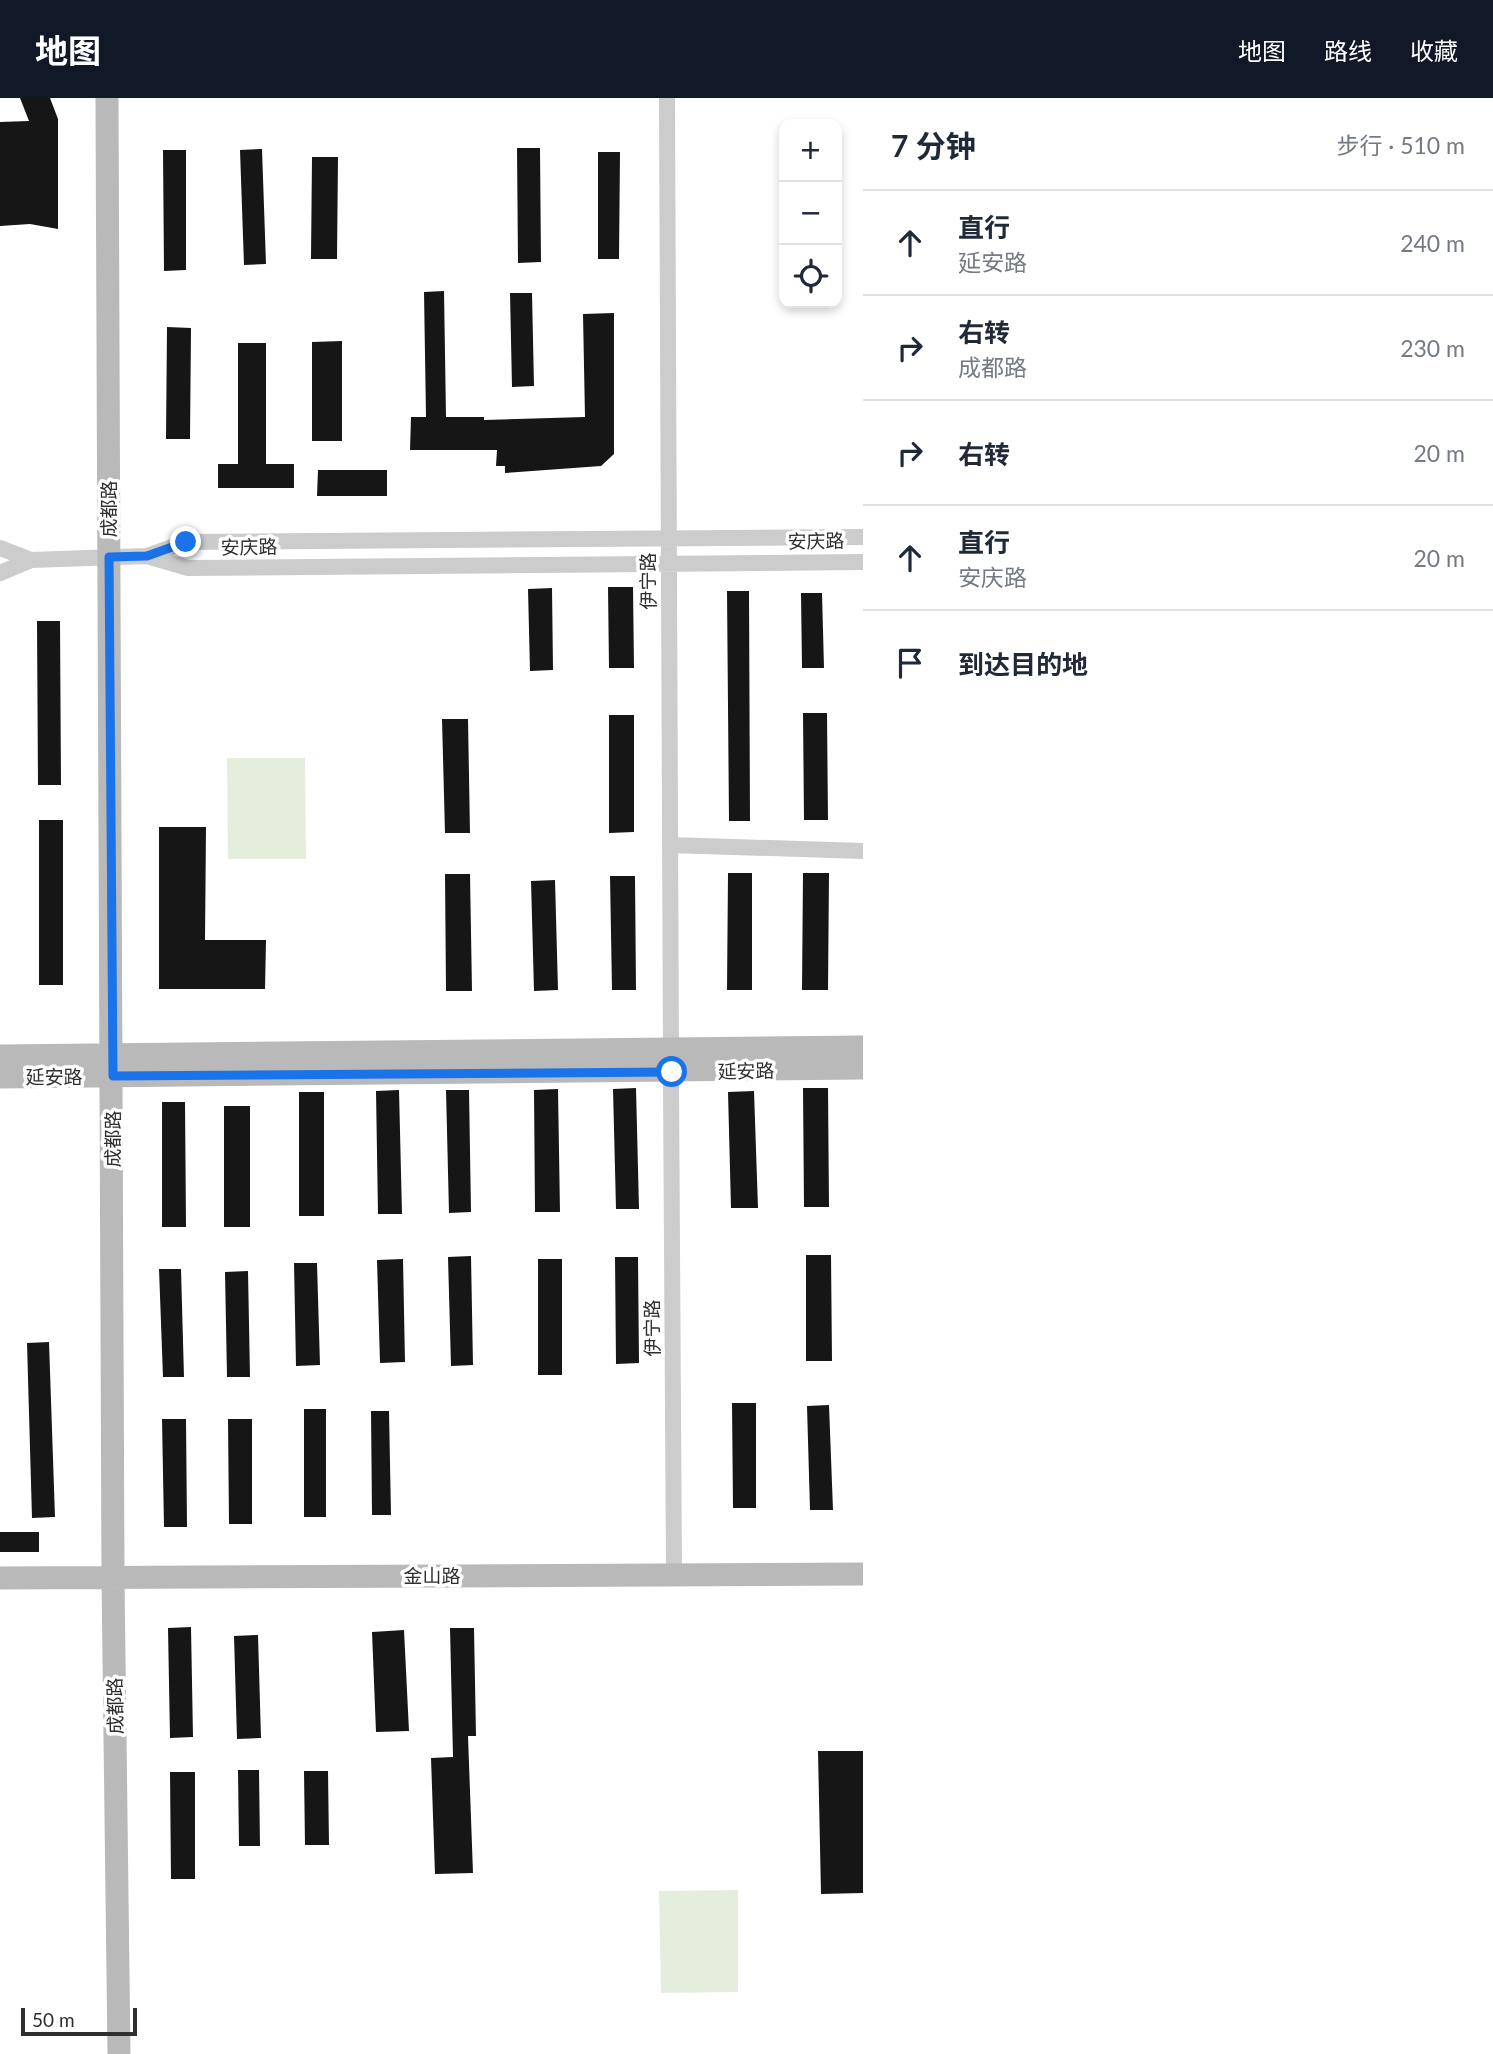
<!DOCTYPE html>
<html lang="zh">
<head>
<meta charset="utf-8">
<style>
	:root { --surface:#fff; --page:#f2f2f3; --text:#1f2937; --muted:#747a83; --line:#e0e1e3; --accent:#111827 }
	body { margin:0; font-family:Lato,"Noto Sans SC",sans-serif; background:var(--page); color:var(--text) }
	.controls { position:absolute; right:21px; top:21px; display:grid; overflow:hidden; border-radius:14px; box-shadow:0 4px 10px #0003 }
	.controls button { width:63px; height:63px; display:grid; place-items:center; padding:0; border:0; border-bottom:2px solid var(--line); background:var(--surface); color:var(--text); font:35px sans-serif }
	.scale { position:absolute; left:21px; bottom:18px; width:116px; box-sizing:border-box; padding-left:7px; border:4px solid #2f2f2f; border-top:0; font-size:19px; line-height:24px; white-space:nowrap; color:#2f2f2f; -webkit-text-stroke:5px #fff; paint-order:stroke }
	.stop { position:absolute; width:21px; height:21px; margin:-16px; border:5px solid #1a73e8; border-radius:50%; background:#fff }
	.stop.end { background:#1a73e8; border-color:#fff; box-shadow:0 2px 7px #0008 }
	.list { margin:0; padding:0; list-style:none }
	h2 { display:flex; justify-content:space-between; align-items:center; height:91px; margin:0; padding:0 28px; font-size:30px }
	h2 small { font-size:23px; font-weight:400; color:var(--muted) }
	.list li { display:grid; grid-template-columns:46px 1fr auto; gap:21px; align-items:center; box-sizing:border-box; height:105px; padding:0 28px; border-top:2px solid var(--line) }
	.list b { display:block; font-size:26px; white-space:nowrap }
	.list p { margin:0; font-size:23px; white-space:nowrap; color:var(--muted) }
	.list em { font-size:23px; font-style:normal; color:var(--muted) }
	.icon { flex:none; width:38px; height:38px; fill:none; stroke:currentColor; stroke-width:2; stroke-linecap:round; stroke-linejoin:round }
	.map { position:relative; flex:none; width:863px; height:1956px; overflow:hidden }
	header { display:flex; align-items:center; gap:42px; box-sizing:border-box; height:98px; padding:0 35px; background:var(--accent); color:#fff }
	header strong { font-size:33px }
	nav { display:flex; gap:38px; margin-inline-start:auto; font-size:24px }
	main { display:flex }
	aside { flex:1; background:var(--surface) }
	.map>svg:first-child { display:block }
	.green { fill:#e5eddd }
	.building { fill:#161616 }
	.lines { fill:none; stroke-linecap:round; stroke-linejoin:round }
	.street { stroke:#ccc; stroke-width:16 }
	.secondary { stroke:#b9b9b9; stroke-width:23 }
	.route { stroke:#1a73e8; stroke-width:9 }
	.labels { text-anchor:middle; stroke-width:7; stroke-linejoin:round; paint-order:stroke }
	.street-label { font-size:19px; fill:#2f2f2f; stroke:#fff }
</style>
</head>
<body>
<header>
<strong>地图</strong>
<nav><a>地图</a><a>路线</a><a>收藏</a></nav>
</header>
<main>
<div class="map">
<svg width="863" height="1956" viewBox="0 0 863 1956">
	<rect width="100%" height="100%" fill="#fff"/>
	<path class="green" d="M227 660H305L306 761H228Z
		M738 1792V1894L661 1895 659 1793Z"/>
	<path class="building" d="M20 0H50L58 21V131L30 126 0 128V24L29 23Z
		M517 50H540L541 164 518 165Z
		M262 51 266 166 244 167 240 52Z
		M163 52H186V172L164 173Z
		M598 54H620L619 161H598Z
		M312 59H338L337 161H311Z
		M444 193 446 319H484V322L585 319 583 216 614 215V356L601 368 505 375V368H496L497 352H410L411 319H426L424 194Z
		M510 195H532L534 288 512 289Z
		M167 229 191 230 190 341H166Z
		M342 243V343H312V244Z
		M238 245H266V366H294V390H218V366H238Z
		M318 372H387V398H317Z
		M608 489H633L634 570H609Z
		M552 490 553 572 530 573 528 491Z
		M727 493H749L750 723H729Z
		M801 495H822L824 570H802Z
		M37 523H60L61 687H38Z
		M803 615H827L828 722H804Z
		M609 617H634V734L609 735Z
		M442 621H468L470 735H445Z
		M39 722H63V887H39Z
		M159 729H206L205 842H266L265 891H159Z
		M728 775H752V892H727Z
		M803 775H829L828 892H802Z
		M445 776H470L472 893H446Z
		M610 778H635L636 892H612Z
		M555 782 558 892 534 893 531 783Z
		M636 990 639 1111H616L613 991Z
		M803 990H828L829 1109H804Z
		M558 991 560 1114H535L534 992Z
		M399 992 402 1116H378L376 993Z
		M446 992H469L471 1114 449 1115Z
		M754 993 758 1110H731L728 994Z
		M299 994H324V1118H299Z
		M162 1004H185L186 1129H162Z
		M224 1008H250V1129H224Z
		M806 1157H831L832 1263H806Z
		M471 1158 473 1267 451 1268 448 1159Z
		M615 1159H638L639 1265 616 1266Z
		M403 1161 405 1264 380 1265 377 1162Z
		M538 1161H562V1277H538Z
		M294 1165H317L320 1267 296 1268Z
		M159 1171H181L184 1279H163Z
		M248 1173 250 1279H227L225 1174Z
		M49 1244 55 1419 32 1420 27 1245Z
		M732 1305H756V1410H733Z
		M829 1307 833 1412H810L807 1308Z
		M304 1311H326V1419H304Z
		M371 1313H389L391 1417H372Z
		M162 1321H186L187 1429H164Z
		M228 1321H252V1426H229Z
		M0 1434H39V1454H0Z
		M191 1529 193 1639 170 1640 168 1530Z
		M450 1530H474L476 1638H468L473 1775 435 1776 431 1660 453 1659Z
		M404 1532 409 1633 376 1634 372 1534Z
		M258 1537 261 1640 237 1641 234 1538Z
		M818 1653H863V1795L821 1796Z
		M238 1672H259L260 1748H239Z
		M304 1673H328L329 1747H305Z
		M170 1674H195V1781H171Z"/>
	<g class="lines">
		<path class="street" d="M667 0 671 960
			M0 450 31 462
			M147 458 188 470 863 464
			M0 475 31 462 147 458 186 444 863 439
			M670 747 863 753
			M671 983 674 1477"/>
		<path class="secondary" d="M107 0 113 1480 119 1956
			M0 958 863 949
			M0 979 863 970
			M0 1480 863 1476"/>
	</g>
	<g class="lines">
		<path class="route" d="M186 444 147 458 109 459 113 978 672 974"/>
	</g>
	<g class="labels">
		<g class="street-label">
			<text transform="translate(109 411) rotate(-90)" y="7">成都路</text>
			<text transform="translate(816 443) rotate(-1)" y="7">安庆路</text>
			<text transform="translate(249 449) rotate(-1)" y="7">安庆路</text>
			<text transform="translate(648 483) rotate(-90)" y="7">伊宁路</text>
			<text transform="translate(746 973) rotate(-1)" y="7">延安路</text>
			<text x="54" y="986">延安路</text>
			<text transform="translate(113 1041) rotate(-90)" y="7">成都路</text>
			<text transform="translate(652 1230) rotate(-90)" y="7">伊宁路</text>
			<text x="432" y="1485">金山路</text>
			<text transform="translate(115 1608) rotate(-91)" y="7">成都路</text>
		</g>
	</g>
</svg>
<div class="controls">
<button>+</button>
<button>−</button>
<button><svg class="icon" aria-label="locate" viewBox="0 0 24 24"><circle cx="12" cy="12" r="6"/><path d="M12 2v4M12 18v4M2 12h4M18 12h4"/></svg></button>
</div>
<div class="scale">50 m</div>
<div class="stop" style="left:672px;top:974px"></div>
<div class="stop end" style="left:186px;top:444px"></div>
</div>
<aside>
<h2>7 分钟<small>步行 · 510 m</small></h2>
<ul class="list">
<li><svg class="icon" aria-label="ahead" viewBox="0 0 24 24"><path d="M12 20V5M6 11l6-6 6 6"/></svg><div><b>直行</b><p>延安路</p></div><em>240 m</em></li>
<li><svg class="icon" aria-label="right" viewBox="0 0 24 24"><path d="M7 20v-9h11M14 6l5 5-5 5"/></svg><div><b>右转</b><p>成都路</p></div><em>230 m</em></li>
<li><svg class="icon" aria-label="right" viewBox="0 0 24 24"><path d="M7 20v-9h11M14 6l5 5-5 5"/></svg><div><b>右转</b></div><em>20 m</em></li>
<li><svg class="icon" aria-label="ahead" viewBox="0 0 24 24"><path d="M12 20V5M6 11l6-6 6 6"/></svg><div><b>直行</b><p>安庆路</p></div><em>20 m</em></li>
<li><svg class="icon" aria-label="arrive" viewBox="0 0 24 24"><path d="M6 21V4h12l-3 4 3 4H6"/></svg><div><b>到达目的地</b></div></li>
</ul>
</aside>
</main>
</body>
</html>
